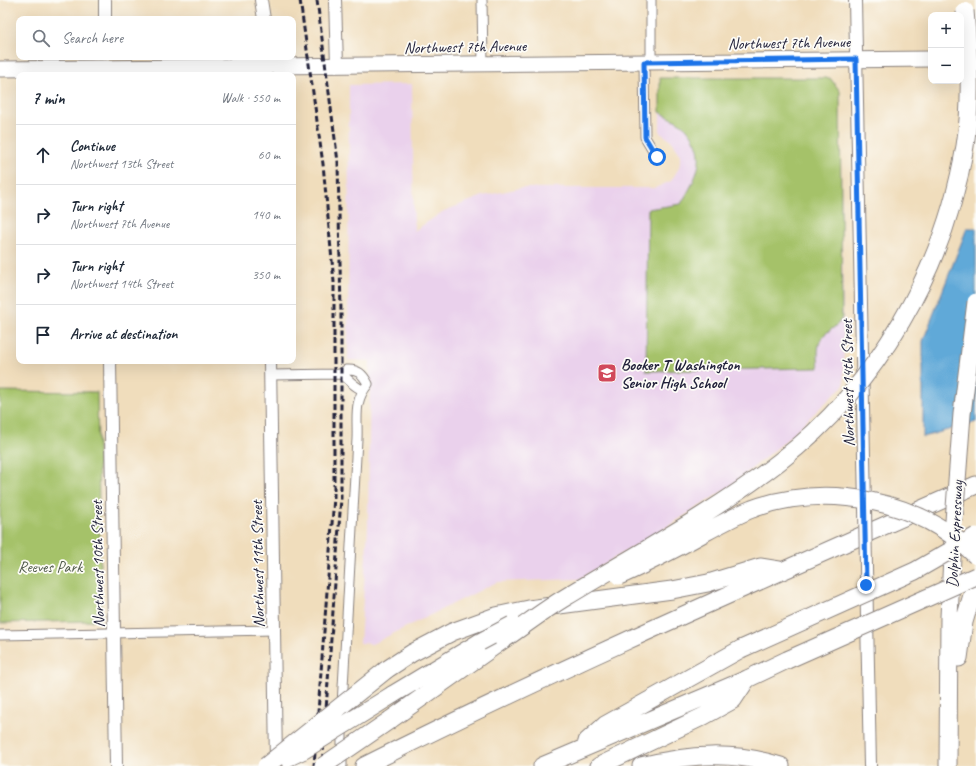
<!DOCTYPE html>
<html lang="en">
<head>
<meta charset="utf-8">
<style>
	:root { --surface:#fff; --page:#f2f2f3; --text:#1f2937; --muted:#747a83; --line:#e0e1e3 }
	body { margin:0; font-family:Caveat,sans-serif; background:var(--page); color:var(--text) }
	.controls { position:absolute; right:12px; top:12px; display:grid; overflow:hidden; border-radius:8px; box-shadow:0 4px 16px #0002 }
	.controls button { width:36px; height:36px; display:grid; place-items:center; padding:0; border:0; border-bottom:1px solid var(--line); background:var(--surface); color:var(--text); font:20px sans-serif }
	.stop { position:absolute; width:12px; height:12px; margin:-9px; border:3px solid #1a73e8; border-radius:50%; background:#fff }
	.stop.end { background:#1a73e8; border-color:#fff; box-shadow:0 1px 4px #0008 }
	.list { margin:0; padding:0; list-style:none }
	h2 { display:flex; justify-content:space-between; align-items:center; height:52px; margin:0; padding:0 16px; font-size:17px }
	h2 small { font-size:13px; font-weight:400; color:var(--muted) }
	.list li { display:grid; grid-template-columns:26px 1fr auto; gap:12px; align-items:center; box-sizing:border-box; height:60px; padding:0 16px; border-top:1px solid var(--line) }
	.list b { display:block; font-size:15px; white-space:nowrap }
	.list p { margin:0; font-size:13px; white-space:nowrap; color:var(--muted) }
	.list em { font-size:13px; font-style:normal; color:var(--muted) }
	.icon { flex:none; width:22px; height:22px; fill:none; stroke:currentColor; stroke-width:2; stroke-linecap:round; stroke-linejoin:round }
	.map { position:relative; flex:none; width:976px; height:766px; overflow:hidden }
	.search { position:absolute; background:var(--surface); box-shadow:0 4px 16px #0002; left:16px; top:16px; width:280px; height:44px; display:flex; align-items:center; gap:10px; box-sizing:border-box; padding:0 14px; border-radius:8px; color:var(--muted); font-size:15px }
	.panel { position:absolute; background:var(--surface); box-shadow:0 4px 16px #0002; left:16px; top:72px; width:280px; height:292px; border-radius:8px }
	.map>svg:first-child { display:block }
	.built { fill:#ead1ec }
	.green { fill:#a5c269; stroke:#647252 }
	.water { fill:#61a9d8; stroke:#42668a }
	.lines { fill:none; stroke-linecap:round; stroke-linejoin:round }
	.minor-casing { stroke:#89807c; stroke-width:11 }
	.tertiary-casing { stroke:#89807c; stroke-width:14 }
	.primary-casing { stroke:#89807c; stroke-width:17 }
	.motorway-casing { stroke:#89807c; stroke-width:19 }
	.minor { stroke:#fff; stroke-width:9 }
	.tertiary { stroke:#fff; stroke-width:12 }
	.primary { stroke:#fff; stroke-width:15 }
	.motorway { stroke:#fff; stroke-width:17 }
	.rail { stroke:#22223b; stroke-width:3; stroke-dasharray:6 3; stroke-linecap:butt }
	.tertiary-bridge-casing { stroke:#89807c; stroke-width:14; stroke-linecap:butt }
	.motorway-bridge-casing { stroke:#89807c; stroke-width:19; stroke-linecap:butt }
	.tertiary-bridge { stroke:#fff; stroke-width:12 }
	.motorway-bridge { stroke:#fff; stroke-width:17 }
	.route { stroke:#1a73e8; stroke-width:5 }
	.labels { text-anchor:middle; stroke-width:3.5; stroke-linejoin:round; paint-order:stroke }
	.street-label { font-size:16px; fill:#22223b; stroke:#fdfcf7 }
	.poi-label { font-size:16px; font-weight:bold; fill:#22223b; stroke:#fdfcf7; text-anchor:start }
	.park-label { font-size:16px; fill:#505a4b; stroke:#fdfcf7 }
</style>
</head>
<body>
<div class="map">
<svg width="976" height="766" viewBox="0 0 976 766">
	<rect width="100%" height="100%" fill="#fdfcf7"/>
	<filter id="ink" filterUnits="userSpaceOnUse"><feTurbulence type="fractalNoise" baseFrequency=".025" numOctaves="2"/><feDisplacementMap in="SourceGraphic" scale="8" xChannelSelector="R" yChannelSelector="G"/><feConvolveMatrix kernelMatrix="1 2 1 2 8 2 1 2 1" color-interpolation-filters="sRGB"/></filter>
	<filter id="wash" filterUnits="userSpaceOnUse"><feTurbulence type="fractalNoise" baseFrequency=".012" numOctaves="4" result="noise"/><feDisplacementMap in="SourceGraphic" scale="16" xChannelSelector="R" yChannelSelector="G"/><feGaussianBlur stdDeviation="0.9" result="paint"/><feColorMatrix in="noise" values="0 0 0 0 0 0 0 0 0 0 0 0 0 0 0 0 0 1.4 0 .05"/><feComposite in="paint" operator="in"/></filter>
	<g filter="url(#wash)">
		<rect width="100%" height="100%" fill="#f0ddbc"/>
		<path class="built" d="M660 78H830L840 91 844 385 782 444 729 487 662 530 579 579 497 582 372 644 360 643 368 528 370 361 348 360 349 85 412 84 414 231 444 211 483 196 521 188H655L671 181 679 168 681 155 671 140 660 133Z"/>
		<path class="green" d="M660 78H830L840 91 842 318C837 327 831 329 824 335 816 343 818 358 819 368L646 371 648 209 681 204C696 178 710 156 687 129 681 122 668 117 660 112Z
			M0 391 97 392 101 612 92 621 0 623Z"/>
		<path class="water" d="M967 228H976V422L923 437V341Z"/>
	</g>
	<g filter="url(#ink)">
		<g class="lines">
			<defs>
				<path id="minor" d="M482 0 483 65
					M644 62 645 137 657 157
					M651 62V0
					M340 374 346 370C358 369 363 374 368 384 353 402 358 417 357 439L342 705
					M270 375 340 374C349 378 352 386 363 390
					M0 635 274 630
					M342 725V766"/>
				<path id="tertiary" d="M105 0V19
					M261 0 264 19
					M335 0 337 65
					M855 0 865 507
					M266 57V75
					M110 361 116 766
					M270 361 276 763
					M866 568 870 766"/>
				<path id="primary" d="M0 69 931 59"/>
				<path id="motorway" d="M959 658 964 622 976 582
					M386 670 412 653 452 632 496 616 529 609 672 590 708 583 760 567 779 570
					M392 695 480 642
					M390 720 503 640
					M587 741 605 725 741 649
					M364 766C565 665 771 576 976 485
					M542 766 747 679 787 660
					M599 766 704 716 733 700 747 679
					M641 766C689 754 734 751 781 766
					M948 766 949 617 953 537"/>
			</defs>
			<use href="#minor" class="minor-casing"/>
			<use href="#tertiary" class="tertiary-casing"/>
			<use href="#primary" class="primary-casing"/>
			<use href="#motorway" class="motorway-casing"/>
			<use href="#minor" class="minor"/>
			<use href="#tertiary" class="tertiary"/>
			<use href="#primary" class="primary"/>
			<use href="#motorway" class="motorway"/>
			<path class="rail" d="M300 0 323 164 334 282V497L314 766
				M317 0 338 162 341 313V498L322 766"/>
			<defs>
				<path id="tertiary-bridge" d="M865 508 866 568"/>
				<path id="motorway-bridge" d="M954 521 962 414 976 302
					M619 576C640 567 661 556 682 545 705 533 727 519 752 509 827 482 919 499 976 556
					M503 640C524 626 544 610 566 597 637 554 713 513 779 462 878 386 945 268 965 146 972 101 969 56 965 11
					M480 642 512 625
					M741 649 915 571 976 536
					M787 660 976 576
					M287 758 304 750 392 695
					M266 766 386 670
					M323 766 390 720"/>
			</defs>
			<use href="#tertiary-bridge" class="tertiary-bridge-casing"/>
			<use href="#motorway-bridge" class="motorway-bridge-casing"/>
			<use href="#tertiary-bridge" class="tertiary-bridge"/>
			<use href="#motorway-bridge" class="motorway-bridge"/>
		</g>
	</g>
	<g class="lines" filter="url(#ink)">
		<path class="route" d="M657 157 645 137 644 62 856 59 866 585"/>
	</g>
	<defs>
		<symbol id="school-square" viewBox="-11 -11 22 22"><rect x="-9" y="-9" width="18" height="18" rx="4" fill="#d1495b" stroke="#fdfcf7"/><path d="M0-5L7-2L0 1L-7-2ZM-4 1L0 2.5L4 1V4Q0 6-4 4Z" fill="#fff"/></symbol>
	</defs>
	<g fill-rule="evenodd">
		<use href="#school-square" x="596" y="362" width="22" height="22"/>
	</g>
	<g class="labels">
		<g class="street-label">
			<text transform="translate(789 42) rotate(-1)" y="6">Northwest 7th Avenue</text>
			<text transform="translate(465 46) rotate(-1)" y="6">Northwest 7th Avenue</text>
			<text transform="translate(847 383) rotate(-91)" y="6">Northwest 14th Street</text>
			<text transform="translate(954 534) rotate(-87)" y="6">Dolphin Expressway</text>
			<text transform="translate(97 564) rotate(-91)" y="6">Northwest 10th Street</text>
			<text transform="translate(257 564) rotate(-91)" y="6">Northwest 11th Street</text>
		</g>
		<g class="poi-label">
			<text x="621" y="370">Booker T Washington<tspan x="621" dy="18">Senior High School</tspan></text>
		</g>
		<g class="park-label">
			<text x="50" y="572">Reeves Park</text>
		</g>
	</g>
</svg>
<div class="controls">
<button>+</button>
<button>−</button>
</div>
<div class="stop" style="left:657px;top:157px"></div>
<div class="stop end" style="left:866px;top:585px"></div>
<div class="search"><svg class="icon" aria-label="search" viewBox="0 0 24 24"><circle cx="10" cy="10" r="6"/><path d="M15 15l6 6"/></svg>Search here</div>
<section class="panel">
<h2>7 min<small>Walk · 550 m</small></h2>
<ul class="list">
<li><svg class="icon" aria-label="ahead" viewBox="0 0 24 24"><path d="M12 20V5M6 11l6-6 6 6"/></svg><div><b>Continue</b><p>Northwest 13th Street</p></div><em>60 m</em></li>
<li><svg class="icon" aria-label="right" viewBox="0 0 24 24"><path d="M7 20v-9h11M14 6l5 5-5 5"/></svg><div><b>Turn right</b><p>Northwest 7th Avenue</p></div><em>140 m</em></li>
<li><svg class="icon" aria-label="right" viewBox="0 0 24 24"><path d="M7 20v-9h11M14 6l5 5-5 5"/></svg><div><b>Turn right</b><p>Northwest 14th Street</p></div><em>350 m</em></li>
<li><svg class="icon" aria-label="arrive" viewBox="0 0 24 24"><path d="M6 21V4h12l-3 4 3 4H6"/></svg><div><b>Arrive at destination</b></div></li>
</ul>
</section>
</div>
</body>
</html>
